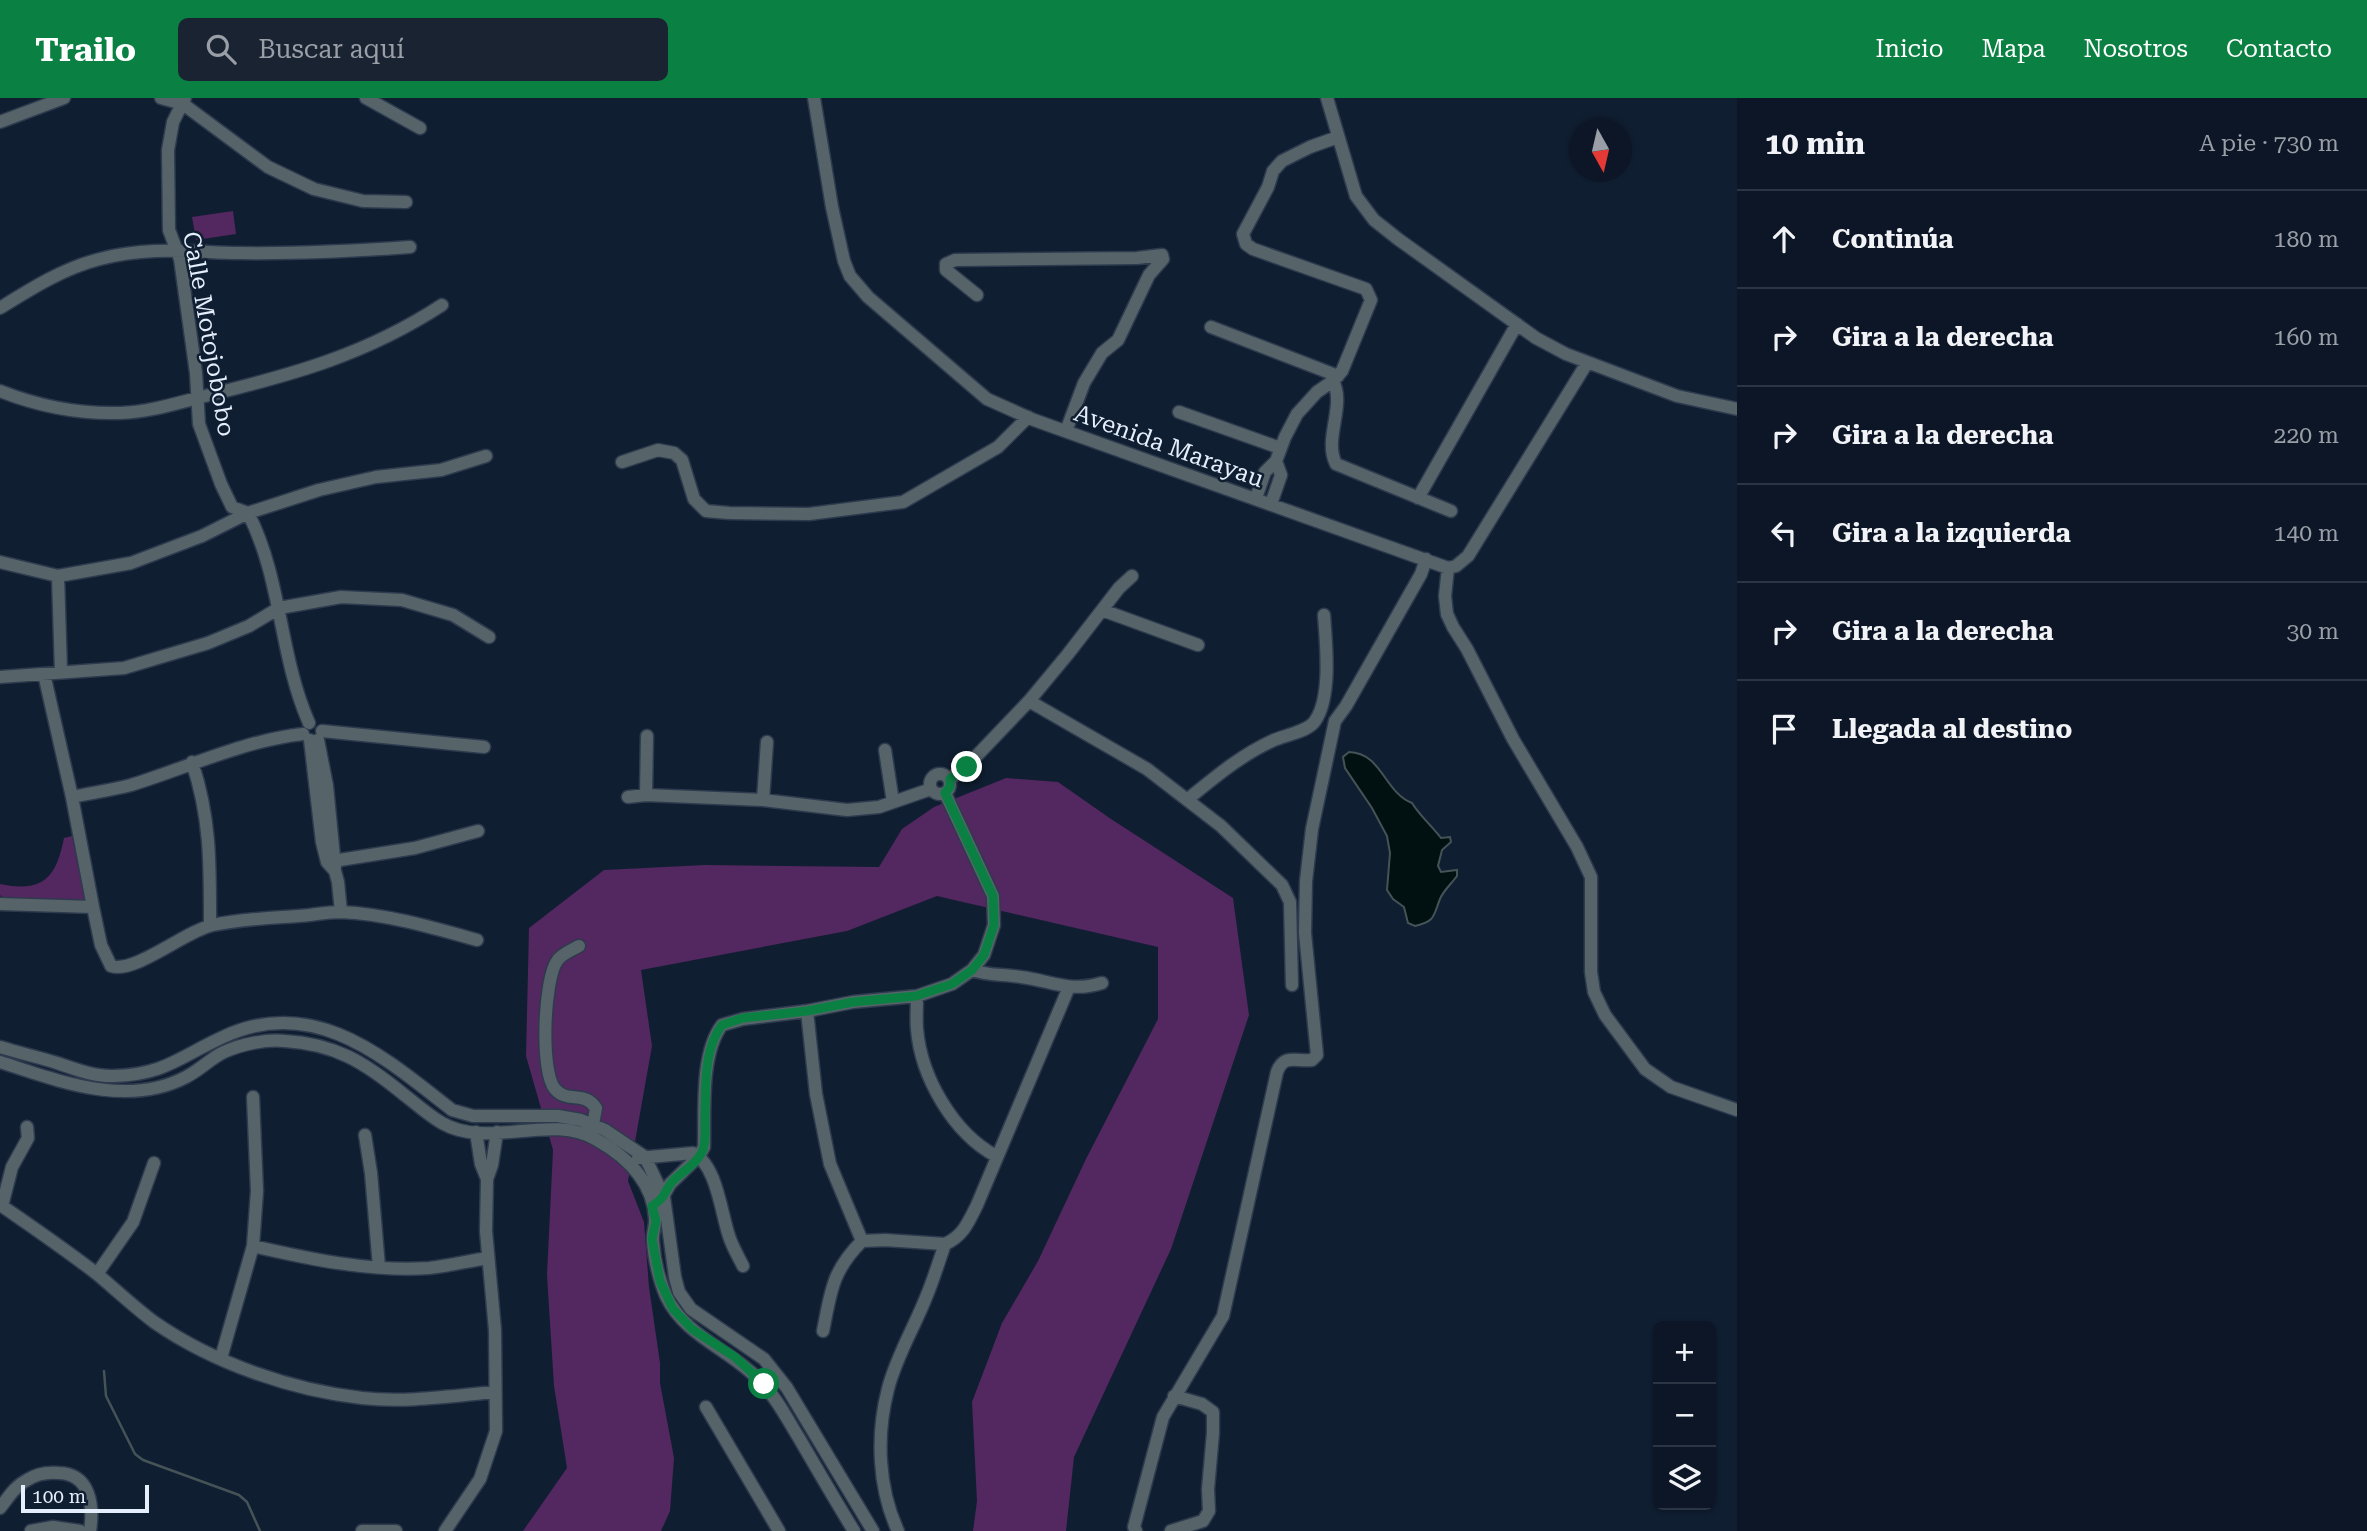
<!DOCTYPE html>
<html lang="es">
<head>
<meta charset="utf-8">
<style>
	:root { --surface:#0c1626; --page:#1a2332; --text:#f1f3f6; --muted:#9a9fa7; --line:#2c3543; --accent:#0b8043 }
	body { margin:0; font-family:"Roboto Serif",serif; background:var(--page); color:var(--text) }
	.controls { position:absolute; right:21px; bottom:21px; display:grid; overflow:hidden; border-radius:10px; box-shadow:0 2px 5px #0004 }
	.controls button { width:63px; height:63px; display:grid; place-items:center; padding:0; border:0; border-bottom:2px solid var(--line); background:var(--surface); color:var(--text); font:35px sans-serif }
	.compass { position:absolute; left:1569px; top:21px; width:63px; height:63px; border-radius:50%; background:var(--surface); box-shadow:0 2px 5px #0004; rotate:172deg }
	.scale { position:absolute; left:21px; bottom:18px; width:128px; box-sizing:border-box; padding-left:7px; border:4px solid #e4eefc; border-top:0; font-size:19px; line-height:24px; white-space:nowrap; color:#e4eefc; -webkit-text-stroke:5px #101e32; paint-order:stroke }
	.stop { position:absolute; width:21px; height:21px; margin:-16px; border:5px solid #0b8043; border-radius:50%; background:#fff }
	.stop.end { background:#0b8043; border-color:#fff; box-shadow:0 2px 7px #0008 }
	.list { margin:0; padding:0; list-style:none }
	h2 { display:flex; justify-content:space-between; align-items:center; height:91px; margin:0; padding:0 28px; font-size:30px }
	h2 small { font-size:23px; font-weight:400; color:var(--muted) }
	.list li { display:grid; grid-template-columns:46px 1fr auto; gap:21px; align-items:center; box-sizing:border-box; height:98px; padding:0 28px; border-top:2px solid var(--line) }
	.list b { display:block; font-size:26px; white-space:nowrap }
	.list em { font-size:23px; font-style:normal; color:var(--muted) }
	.icon { flex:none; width:38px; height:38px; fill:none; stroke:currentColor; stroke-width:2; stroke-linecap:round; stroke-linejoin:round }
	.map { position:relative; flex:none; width:1737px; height:1433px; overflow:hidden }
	header { display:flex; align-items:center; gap:42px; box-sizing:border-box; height:98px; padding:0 35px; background:var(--accent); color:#fff }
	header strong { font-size:33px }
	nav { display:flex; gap:38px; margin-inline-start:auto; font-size:24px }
	.search { width:490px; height:63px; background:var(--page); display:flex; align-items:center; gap:18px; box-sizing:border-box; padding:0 24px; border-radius:10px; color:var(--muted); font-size:26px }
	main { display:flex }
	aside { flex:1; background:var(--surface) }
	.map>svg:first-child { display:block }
	.green { fill:#53275f }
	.water { fill:#011010; stroke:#455357; stroke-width:2 }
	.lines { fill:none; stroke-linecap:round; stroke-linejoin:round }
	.stream { stroke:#455357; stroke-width:2.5 }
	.minor-casing { stroke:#2e3b4e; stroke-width:15 }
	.minor { stroke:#56646a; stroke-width:12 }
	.route { stroke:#0b8043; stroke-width:9 }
	.labels { text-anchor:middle; stroke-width:5; stroke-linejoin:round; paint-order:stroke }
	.street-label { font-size:24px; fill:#e4eefc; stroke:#101e32 }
</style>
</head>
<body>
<header>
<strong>Trailo</strong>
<div class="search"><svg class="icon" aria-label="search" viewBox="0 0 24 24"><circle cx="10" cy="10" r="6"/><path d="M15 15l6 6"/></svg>Buscar aquí</div>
<nav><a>Inicio</a><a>Mapa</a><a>Nosotros</a><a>Contacto</a></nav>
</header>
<main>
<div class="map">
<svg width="1737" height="1433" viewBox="0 0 1737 1433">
	<rect width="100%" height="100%" fill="#101e32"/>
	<path class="green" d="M233 113 236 136 196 142 192 119Z
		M1006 680 1058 684 1111 721 1233 800 1249 917 1171 1151 1074 1359 1066 1433H973L977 1403 972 1304 1002 1225 1038 1163 1086 1061 1158 921V849L937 798 847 833 641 872 652 948 628 1083 644 1124 649 1189 660 1265V1285L674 1360 670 1413 661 1433H523L567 1370 554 1288 547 1177 553 1052 526 958 529 830 604 772 705 767 879 769 902 731 934 709Z
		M72 738 86 804 5 802 0 797V786C43 795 56 780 64 740Z"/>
	<path class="water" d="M1349 654C1382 655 1384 694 1412 705 1420 718 1431 727 1441 740L1450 739 1451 744 1442 752 1438 768 1441 774 1457 772V778C1452 785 1443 793 1440 801 1433 818 1436 823 1415 828L1408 825 1404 809 1393 801 1387 792 1390 755 1387 738 1372 710 1345 670 1343 659Z"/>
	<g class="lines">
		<path class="stream" d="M104 1273 106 1298 135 1356 143 1362 239 1397 247 1404 260 1433"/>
		<defs>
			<path id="minor" d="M161 0 183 6 268 69 314 91 363 103 406 104
				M185 0 173 24 168 52 169 132 180 161 196 275 199 326 221 386 232 409 248 415C282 481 279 557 309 625
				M366 0 420 30
				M814 0 832 109 844 163 850 178 868 199 987 301 1034 322 1448 470 1456 468 1468 458 1587 265
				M1327 0 1356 98 1374 122 1398 141 1536 240 1566 256 1677 298 1737 311
				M0 24 64 0
				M977 197 946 172V166L955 162 1137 160 1162 157 1163 161 1149 177 1118 242 1102 255 1084 285 1066 333
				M0 210C32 190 64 170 100 161 149 148 190 154 239 155 296 156 353 153 410 149
				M1211 229 1338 278
				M1333 283C1346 308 1323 341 1336 366L1451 413
				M0 293C38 308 79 316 120 315 151 314 180 304 209 297 295 276 367 256 442 207
				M1179 314 1280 350
				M622 364 658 352 674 355 682 362 694 401 706 413 729 415 809 416 903 404 998 349 1028 319
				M1256 400 1265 374 1276 363 1285 339 1297 316 1317 294 1333 283 1342 273 1371 202 1366 191 1253 151 1246 146 1243 136 1268 89 1273 73 1282 63 1310 49 1338 39
				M1418 400 1517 226
				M1271 406 1281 377 1276 363
				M0 464 58 478 131 465 202 438 248 415 319 392 376 379 441 372 486 358
				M1448 470 1445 498 1447 516 1453 529 1467 551 1513 641 1577 749 1591 779V874L1594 894 1605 917 1645 971 1671 989 1737 1012
				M58 478 61 574
				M1102 512 1198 547
				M44 576 72 699
				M0 579 124 570 208 545 249 528 279 510 341 499 402 502 453 517 489 539
				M1029 603 1147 671 1221 728 1282 787 1290 804 1292 887
				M322 633 484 649
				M303 636C242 643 189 669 131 687 112 692 91 695 72 699L93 809 101 847 111 868C135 876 185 833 213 827 241 821 270 820 298 818 312 817 327 814 341 814 387 816 434 830 477 842
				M310 642 322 744 327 764 335 773 338 784 341 814
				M318 642 327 688 335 769
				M885 652 893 704
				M192 664C211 721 210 768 210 828
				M930 686a10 10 0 1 1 20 0a10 10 0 1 1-20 0Z
				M950 681 966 669 1029 603 1068 556 1119 490 1132 478
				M646 697 647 638
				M628 699 646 697 763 702 847 712 879 709 931 691
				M1188 701C1214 680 1241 657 1272 643 1284 637 1308 634 1315 623 1332 599 1326 545 1324 517
				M763 702 767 644
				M327 764 415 750 478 733
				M0 806 93 809
				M579 848C572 852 561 856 557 863 544 881 540 974 555 991 568 1006 584 992 596 1010L593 1027
				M972 872C988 878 1004 876 1021 879 1052 883 1070 895 1102 885
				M917 898C917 909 916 921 917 931 921 979 953 1035 996 1058
				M807 913 816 996 830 1066 862 1143 885 1142 945 1146
				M0 949C19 955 38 959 57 965 75 971 95 979 114 978 164 977 181 958 223 939 314 896 384 959 452 1012L473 1018H558L581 1022 605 1032 645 1059 664 1099 675 1179 679 1194 691 1211 764 1261 787 1290 873 1433
				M0 964C59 983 127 1010 186 979 200 972 211 960 224 954 242 946 266 941 285 943 335 946 364 964 402 995 415 1005 428 1017 442 1025 489 1052 550 1014 597 1042 627 1059 653 1084 655 1120 656 1128 652 1135 653 1143 654 1160 659 1182 666 1198 685 1239 732 1252 761 1284 777 1300 787 1321 799 1340 817 1371 835 1402 854 1433
				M27 1029 28 1040 12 1069 2 1108C34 1130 66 1152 97 1176 116 1192 134 1209 154 1224 213 1265 291 1292 362 1300 406 1305 451 1298 495 1294
				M476 1034 481 1066 487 1081
				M365 1037 371 1075 379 1169
				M638 1060 693 1055C717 1067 721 1115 729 1138 732 1148 738 1158 743 1168
				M661 1102 670 1086 699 1058 704 1049C705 1013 700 956 722 927L743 921 807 913 853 904 917 898 952 886 972 872 984 857 994 827 993 798 945 695
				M253 1148C310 1161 370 1174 429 1170 448 1168 468 1163 488 1160
				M97 1176 133 1124 154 1065
				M823 1233C831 1193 832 1173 862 1143
				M221 1260 253 1148 257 1093 253 999
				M706 1309 779 1433
				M0 1410C8 1400 15 1388 27 1382 36 1376 48 1374 59 1375 90 1376 94 1407 90 1433
				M31 1433 53 1429 80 1433
				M362 1433H396
				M445 1433 480 1381 496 1333 495 1232 486 1133 487 1081 492 1067 497 1034
				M898 1433C878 1390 876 1337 888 1291 896 1259 915 1228 927 1197 934 1180 939 1163 945 1146 963 1138 968 1125 977 1107L1069 889
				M1136 1433 1134 1429 1163 1319 1223 1218 1277 974C1284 955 1297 964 1312 962L1317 957 1305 835 1306 783 1312 731 1335 623 1346 608 1421 476 1426 461
				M1171 1433 1203 1423 1209 1413 1208 1391 1213 1335V1314L1202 1306 1174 1298"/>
		</defs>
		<use href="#minor" class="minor-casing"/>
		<use href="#minor" class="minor"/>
	</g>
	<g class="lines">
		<path class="route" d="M764 1286 735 1259 692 1231 673 1211 660 1183 652 1141 656 1123 652 1108C667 1098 663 1095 672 1084 682 1073 701 1064 704 1048 706 1040 705 1029 705 1021 706 991 703 952 722 927L743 920 807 913 853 904 916 898 952 886 972 872 984 857 994 827 993 798 945 695 950 689V681L967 669"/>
	</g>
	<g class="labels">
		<g class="street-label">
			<text transform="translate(209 236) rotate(80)" y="8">Calle Motojobobo</text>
			<text transform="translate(1169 348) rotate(20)" y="8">Avenida Marayau</text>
		</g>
	</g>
</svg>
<div class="controls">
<button>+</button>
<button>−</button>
<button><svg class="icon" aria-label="layers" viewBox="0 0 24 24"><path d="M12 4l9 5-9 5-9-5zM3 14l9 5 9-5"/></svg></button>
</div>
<svg class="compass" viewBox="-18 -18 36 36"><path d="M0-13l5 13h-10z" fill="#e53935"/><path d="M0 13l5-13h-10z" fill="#9a9fa7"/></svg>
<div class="scale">100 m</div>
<div class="stop" style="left:764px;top:1286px"></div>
<div class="stop end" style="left:967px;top:669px"></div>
</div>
<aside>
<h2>10 min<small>A pie · 730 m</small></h2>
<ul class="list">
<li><svg class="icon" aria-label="ahead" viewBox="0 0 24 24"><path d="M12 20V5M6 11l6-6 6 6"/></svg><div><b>Continúa</b></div><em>180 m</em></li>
<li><svg class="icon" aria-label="right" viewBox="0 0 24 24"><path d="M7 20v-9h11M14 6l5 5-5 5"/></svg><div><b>Gira a la derecha</b></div><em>160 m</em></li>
<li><svg class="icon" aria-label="right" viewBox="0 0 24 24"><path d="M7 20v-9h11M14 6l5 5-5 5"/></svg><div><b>Gira a la derecha</b></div><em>220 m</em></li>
<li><svg class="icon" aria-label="left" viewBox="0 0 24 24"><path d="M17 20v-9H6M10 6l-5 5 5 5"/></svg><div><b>Gira a la izquierda</b></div><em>140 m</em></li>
<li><svg class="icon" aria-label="right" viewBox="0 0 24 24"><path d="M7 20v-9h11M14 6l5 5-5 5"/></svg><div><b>Gira a la derecha</b></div><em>30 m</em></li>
<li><svg class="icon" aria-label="arrive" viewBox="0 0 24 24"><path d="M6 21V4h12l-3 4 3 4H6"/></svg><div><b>Llegada al destino</b></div></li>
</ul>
</aside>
</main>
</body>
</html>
